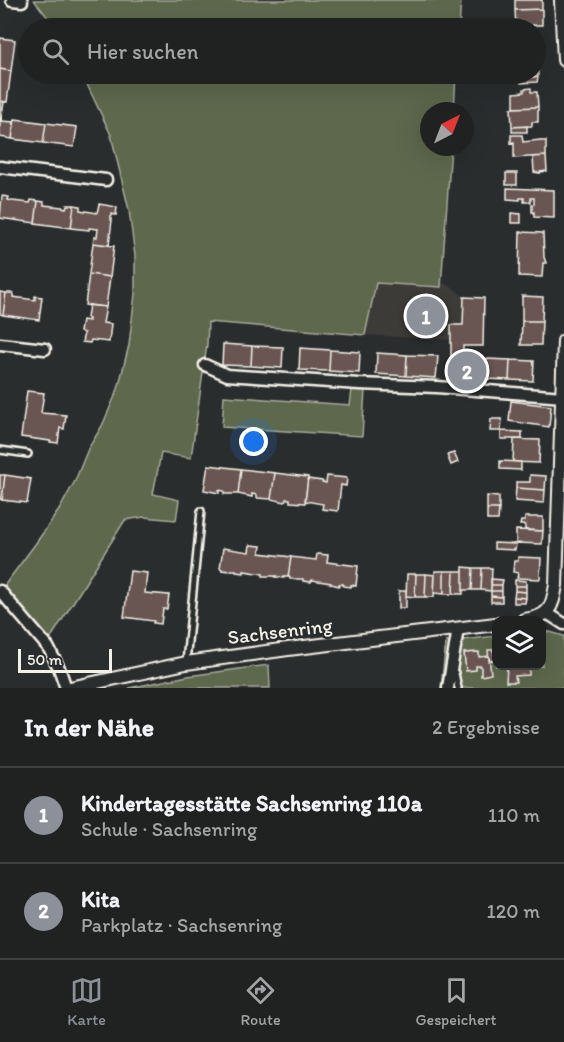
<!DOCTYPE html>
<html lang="de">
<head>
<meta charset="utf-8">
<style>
	:root { --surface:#202222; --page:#282a2a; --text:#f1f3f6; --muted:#a2a4a5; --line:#3d3f40; --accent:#8c9099 }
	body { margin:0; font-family:Itim,sans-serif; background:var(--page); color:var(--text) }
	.controls { position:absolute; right:18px; bottom:18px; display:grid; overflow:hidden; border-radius:12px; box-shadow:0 6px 24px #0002 }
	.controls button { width:54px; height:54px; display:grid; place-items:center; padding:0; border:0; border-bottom:2px solid var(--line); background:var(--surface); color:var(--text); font:30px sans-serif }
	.compass { position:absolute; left:420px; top:102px; width:54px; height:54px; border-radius:50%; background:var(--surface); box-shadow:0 6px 24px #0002; rotate:42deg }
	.scale { position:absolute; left:18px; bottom:15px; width:94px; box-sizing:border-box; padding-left:6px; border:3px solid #f4f1e8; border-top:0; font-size:16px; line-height:21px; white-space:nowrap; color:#f4f1e8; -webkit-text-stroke:4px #2a2d2e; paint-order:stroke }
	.you { position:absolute; left:254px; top:442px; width:21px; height:21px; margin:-15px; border:4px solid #fff; border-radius:50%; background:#1a73e8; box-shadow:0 0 0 9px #1a73e833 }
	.badge { display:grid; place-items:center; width:39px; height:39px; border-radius:50%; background:var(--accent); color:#fff; font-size:20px; font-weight:700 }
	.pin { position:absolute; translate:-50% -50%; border:3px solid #fff; box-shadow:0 2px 6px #0006 }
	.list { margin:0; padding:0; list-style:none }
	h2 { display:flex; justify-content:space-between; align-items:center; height:78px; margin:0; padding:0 24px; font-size:26px }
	h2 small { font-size:20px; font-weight:400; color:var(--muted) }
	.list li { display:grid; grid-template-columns:39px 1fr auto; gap:18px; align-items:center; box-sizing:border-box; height:96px; padding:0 24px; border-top:2px solid var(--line) }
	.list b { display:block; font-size:22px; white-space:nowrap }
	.list p { margin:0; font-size:20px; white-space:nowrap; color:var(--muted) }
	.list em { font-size:20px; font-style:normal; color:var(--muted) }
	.icon { flex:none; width:33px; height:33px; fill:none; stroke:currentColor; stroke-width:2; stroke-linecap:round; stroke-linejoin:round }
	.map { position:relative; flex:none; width:564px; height:688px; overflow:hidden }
	.search { position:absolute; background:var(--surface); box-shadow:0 6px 24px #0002; left:18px; right:18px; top:18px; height:66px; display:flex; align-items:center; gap:15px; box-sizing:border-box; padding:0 21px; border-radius:33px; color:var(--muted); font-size:22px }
	.sheet { height:270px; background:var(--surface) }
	nav { display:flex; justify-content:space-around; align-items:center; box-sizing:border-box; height:84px; border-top:2px solid var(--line); background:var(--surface); font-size:16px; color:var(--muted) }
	nav a { display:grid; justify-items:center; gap:3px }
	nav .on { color:var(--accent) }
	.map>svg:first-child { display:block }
	.built { fill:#3d3a39 }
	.green { fill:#5d674e; stroke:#a8ac9b; stroke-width:1.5 }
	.building { fill:#695753; stroke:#f4f1e8; stroke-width:1.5 }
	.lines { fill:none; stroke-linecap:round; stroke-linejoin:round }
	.service-casing { stroke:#f4f1e8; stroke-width:10 }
	.minor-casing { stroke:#f4f1e8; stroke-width:15 }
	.tertiary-casing { stroke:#f4f1e8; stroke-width:16 }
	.service { stroke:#2a2d2e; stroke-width:5 }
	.minor { stroke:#2a2d2e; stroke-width:10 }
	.tertiary { stroke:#2a2d2e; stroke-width:12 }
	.labels { text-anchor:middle; stroke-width:5; stroke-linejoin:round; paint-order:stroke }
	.street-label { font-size:20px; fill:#f4f1e8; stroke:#2a2d2e }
</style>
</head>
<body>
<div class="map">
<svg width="564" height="688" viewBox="0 0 564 688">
	<rect width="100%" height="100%" fill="#2a2d2e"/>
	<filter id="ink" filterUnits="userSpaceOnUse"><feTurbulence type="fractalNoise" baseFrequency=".0167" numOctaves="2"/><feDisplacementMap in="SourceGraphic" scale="12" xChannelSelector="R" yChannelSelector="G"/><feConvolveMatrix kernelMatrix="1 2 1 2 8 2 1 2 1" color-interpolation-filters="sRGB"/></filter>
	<g filter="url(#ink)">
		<path class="built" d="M442 282 453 288 464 297 484 298 483 346H463V359H451V340L365 335 375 283 441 287Z"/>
		<path class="green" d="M34 0H461L459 28H56Z
			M82 74H456L454 111H429V147H451L441 287 376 283 365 335 208 322 207 344 191 458 161 453 153 494 179 500 176 520 144 517 125 520 47 644 1 590 36 543 59 510 75 481 88 449 102 426 118 389 129 345 135 294V256L129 210 111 135Z
			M352 390H365L362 436 222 427 224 396 350 405Z
			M542 632H550L564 636V688H441L446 642 496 636V666H542Z
			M269 665 270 688H129L188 676Z"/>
		<path class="building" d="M515 0H542V9L515 10Z
			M542 9V25H533V28H516L515 10Z
			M0 38 15 40 11 71 0 69Z
			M536 58H537L538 77H510V74H536Z
			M0 69 11 71 7 102 0 101Z
			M521 77H538L537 82 521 83Z
			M531 88V92H537L538 107 514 108V93L524 92V89Z
			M0 101 4 102 1 121 14 122 12 139 0 137Z
			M538 107V122H532V126L512 127 511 108Z
			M15 119 46 123 43 143 12 139Z
			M46 123 77 127 74 147 43 143Z
			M527 126V132H512V127Z
			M511 135H522L523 142 540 140V141H546V156L514 158V142L511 143Z
			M546 156 547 171 540 172V173L534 172 533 157Z
			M506 173H517V185H506Z
			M507 188 554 190V218L534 217V212H532V205L534 204V198H531V202H524V198H520V200L507 199Z
			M2 196 9 197 8 200 12 201 30 203 31 200 38 201 35 223 0 218Z
			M38 201 44 202V205L62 207 66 208 67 205H74L71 228 35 223Z
			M99 204 117 207 116 215 111 214V220H112L109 245 93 243 94 237H97L98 229 89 228V230L71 228 74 205 80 206V210L97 213Z
			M511 213 521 214V223H511Z
			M520 232 543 233 544 257 546 263H543L542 277 519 276Z
			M93 243 114 246 110 277 89 274Z
			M89 274 110 277 106 307 85 305Z
			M0 292 6 293 3 315 0 314Z
			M6 293H13V297L35 300V296L42 297 39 320 3 315Z
			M522 296 543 297 542 321H522Z
			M464 297 484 298 483 346H463V359H451V325H463Z
			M89 305 106 307 103 323 111 324 109 342 91 340 90 343 82 342 84 333 80 332 82 320 89 321V319L87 318Z
			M522 321H542L541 345H521Z
			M223 344 252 346 251 366 222 365Z
			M252 346 283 347 282 368 251 366Z
			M300 348 330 350 329 371 299 370Z
			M330 350 360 352 359 373 329 371Z
			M377 353 407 355 406 376 376 374Z
			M407 355 438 356 436 378 406 376Z
			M486 359 510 360 509 380 485 379Z
			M510 360 534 361 533 381 509 380Z
			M27 391 44 393 41 413 66 415 64 429 60 428 58 443 50 442V441L21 437Z
			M511 401 551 406 549 427 509 421Z
			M491 419H502L501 431H490Z
			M501 431 522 432V439H501Z
			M514 439 540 440 539 463 513 462Z
			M454 453 458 462 451 465 447 455Z
			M500 461 521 462V470L500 469Z
			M208 465 241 469 238 494H224V491L219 490V493L204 490Z
			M241 469 275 473 271 499 257 498V495L252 494V497L238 494Z
			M275 473 308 477 305 503 290 502V499H286L285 502 271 499Z
			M0 475H5L2 500 0 499Z
			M5 475 31 479 27 503 2 500Z
			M530 475 546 476 545 490 516 488V482H530Z
			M327 476 347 478 346 486 341 485 338 511 322 509 323 504 305 501 308 477V479L322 481V482L326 483Z
			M516 488 545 490 544 503 515 501Z
			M487 496 499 497V509H487Z
			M487 509H499L498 520H487Z
			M525 517H543V531L525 530V525H520L521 521H525Z
			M516 530 543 531 542 544 516 543Z
			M494 543 516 544 515 550 494 549Z
			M250 545 261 546 260 553 291 557 288 577H284V578L275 577 276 576H263V574L244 571V573L236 572V570H231L230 571 222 570V569L220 568 223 548 249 552Z
			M317 554 328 555 327 562 358 566 356 586 351 585V587L343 586V584H339V586L331 584V583L312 580 311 582 303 581V579H290V577H288L291 557 316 560Z
			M518 557 541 558 540 579 517 578 518 573 513 572 514 561H518Z
			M463 567 473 568 472 590H463Z
			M473 568H482L481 590H472Z
			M482 568H492L491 591 481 590Z
			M130 571 147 573 145 593 169 595 167 609H163L161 624 153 623 154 621 124 617Z
			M435 571H444V594L434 593Z
			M444 571H454L453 594H444Z
			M454 571H463V594H453Z
			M407 574H416L415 597 406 596Z
			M416 574H426L425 597H415Z
			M426 574 435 575 434 597H425Z
			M491 579 503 580 502 585H491Z
			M515 580 526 581V586H515Z
			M491 585H502V591H491Z
			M515 586H526V592L515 591Z
			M399 591H406V608H399Z
			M491 591H502V597L491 596Z
			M515 591 526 592V598L514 597Z
			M491 596 502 597V602H491Z
			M514 597 526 598 525 603H514Z
			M488 650H493L495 660 489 661Z
			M479 652V657L489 656 491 674 481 676V666H476V670L466 671 464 653Z
			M507 666H529V675L515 676 516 682H506Z"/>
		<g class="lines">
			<defs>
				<path id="service" d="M0 450 28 454
					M186 662 201 511
					M452 671 455 673 458 688"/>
				<path id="minor" d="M12 0 22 1
					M0 167 106 180
					M0 344 45 349
					M205 365 227 375 359 384 437 387 563 397
					M0 591 48 647 59 668 66 688
					M547 613 564 624
					M448 688 458 629"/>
				<path id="tertiary" d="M561 0 564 60
					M524 620C549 617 552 609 556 585L564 341
					M70 688 186 663 288 649 496 624"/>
			</defs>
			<use href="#service" class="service-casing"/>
			<use href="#minor" class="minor-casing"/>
			<use href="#tertiary" class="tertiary-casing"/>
			<use href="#service" class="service"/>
			<use href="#minor" class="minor"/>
			<use href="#tertiary" class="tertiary"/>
		</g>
	</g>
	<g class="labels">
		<g class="street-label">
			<text transform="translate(280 631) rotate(-7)" y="7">Sachsenring</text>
		</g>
	</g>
</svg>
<div class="controls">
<button><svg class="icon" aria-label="layers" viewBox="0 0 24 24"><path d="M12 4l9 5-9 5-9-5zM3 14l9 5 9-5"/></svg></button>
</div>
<svg class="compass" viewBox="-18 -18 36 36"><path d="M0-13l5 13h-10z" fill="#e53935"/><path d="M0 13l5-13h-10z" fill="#a2a4a5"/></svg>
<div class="scale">50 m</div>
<div class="you"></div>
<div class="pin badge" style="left:426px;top:316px">1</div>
<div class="pin badge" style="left:467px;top:371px">2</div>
<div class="search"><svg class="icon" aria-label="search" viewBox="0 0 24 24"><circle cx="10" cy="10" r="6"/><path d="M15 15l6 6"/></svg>Hier suchen</div>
</div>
<section class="sheet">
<h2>In der Nähe<small>2 Ergebnisse</small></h2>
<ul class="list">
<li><span class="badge">1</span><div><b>Kindertagesstätte Sachsenring 110a</b><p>Schule · Sachsenring</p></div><em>110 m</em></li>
<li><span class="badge">2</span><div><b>Kita</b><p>Parkplatz · Sachsenring</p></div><em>120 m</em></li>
</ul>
</section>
<nav>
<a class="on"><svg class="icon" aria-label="map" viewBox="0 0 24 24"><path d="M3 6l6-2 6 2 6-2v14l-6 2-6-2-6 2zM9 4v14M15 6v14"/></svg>Karte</a>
<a><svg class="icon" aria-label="directions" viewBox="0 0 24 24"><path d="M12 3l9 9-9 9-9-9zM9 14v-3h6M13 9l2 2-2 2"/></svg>Route</a>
<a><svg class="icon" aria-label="saved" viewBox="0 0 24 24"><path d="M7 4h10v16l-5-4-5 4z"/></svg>Gespeichert</a>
</nav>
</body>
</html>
